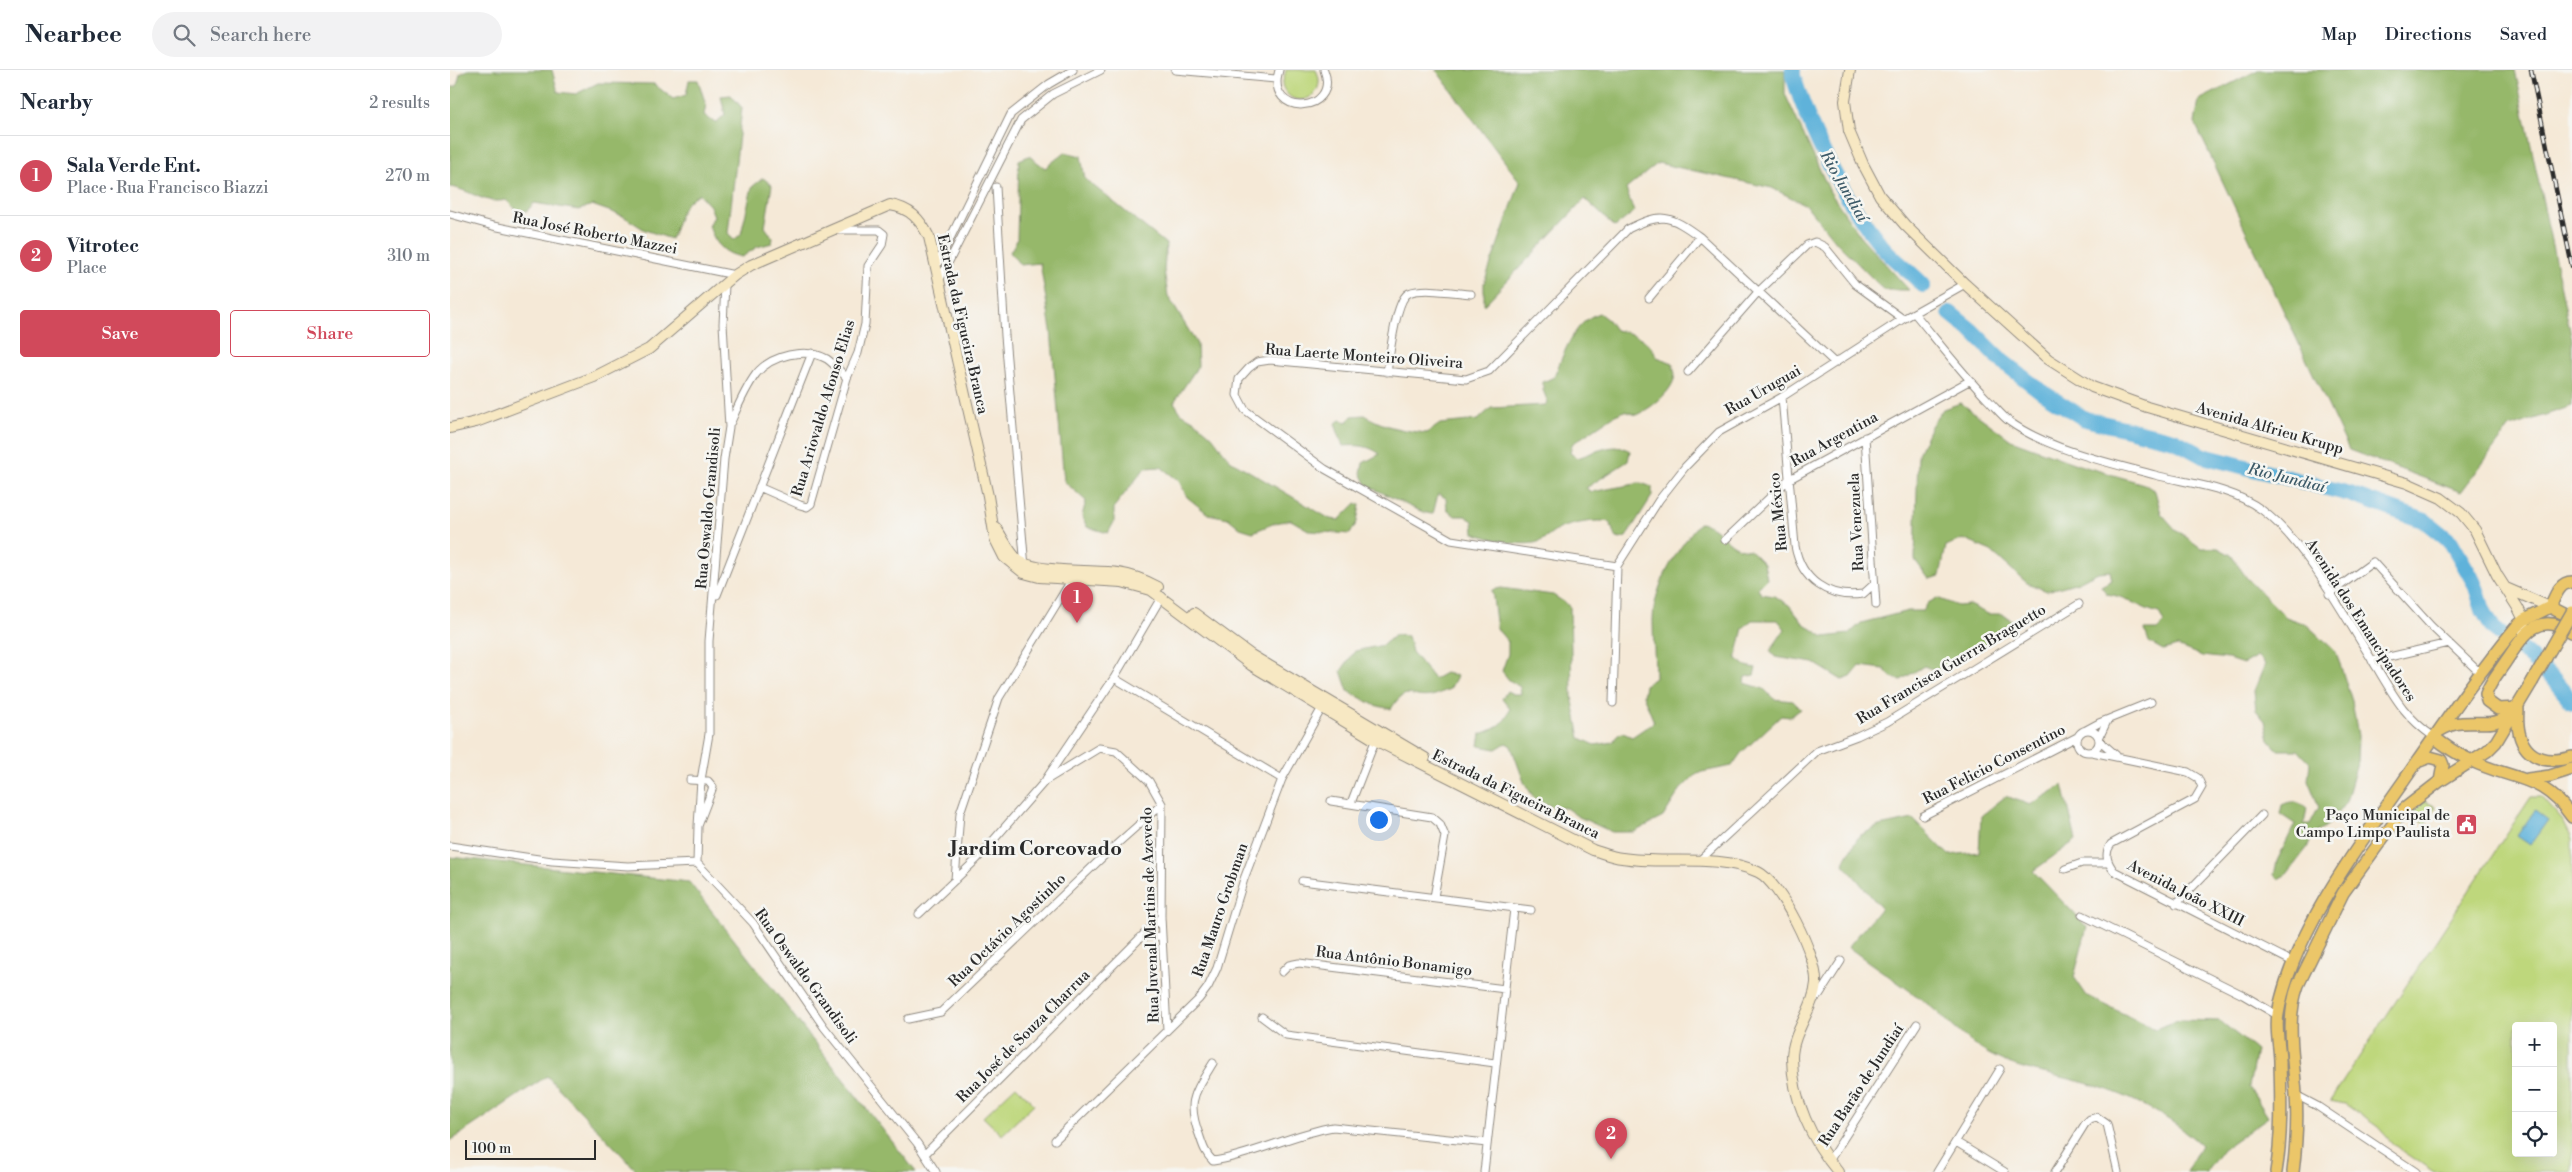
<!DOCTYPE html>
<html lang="en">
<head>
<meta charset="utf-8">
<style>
	:root { --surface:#fff; --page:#f2f2f3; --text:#1f2937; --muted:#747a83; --line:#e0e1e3; --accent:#d1495b }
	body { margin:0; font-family:"Libre Bodoni",serif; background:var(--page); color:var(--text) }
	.controls { position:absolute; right:15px; bottom:15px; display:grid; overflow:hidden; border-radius:5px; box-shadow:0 5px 20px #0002 }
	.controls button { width:45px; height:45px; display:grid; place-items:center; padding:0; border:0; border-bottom:1px solid var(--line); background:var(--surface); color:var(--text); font:25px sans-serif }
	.scale { position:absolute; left:15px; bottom:12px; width:131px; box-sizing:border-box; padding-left:5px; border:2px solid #2b2b2b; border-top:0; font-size:14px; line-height:18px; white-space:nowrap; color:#2b2b2b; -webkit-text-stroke:4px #f6f6f2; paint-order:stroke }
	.you { position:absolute; left:928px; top:749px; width:18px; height:18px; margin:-12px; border:4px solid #fff; border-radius:50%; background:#1a73e8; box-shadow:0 0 0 8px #1a73e833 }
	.badge { display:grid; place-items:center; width:32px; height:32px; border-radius:50%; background:var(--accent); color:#fff; font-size:16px; font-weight:700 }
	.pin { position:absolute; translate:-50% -41px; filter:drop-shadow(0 1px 2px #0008) }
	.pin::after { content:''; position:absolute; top:26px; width:18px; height:15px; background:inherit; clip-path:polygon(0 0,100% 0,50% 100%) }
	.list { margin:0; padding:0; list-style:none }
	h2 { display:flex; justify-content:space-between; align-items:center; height:65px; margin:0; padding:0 20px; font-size:21px }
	h2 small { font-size:16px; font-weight:400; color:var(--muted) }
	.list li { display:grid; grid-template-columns:32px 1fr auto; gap:15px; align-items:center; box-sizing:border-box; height:80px; padding:0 20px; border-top:1px solid var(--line) }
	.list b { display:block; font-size:19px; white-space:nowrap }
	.list p { margin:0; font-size:16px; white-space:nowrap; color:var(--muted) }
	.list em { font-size:16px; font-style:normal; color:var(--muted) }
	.actions { display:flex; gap:10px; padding:15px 20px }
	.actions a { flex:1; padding:11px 0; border:1px solid var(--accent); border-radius:5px; text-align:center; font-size:18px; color:var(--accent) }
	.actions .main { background:var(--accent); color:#fff }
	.icon { flex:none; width:28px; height:28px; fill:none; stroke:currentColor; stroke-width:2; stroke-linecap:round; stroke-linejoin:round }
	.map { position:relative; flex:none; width:2122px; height:1102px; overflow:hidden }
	header { display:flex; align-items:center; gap:30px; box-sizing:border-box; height:70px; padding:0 25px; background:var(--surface); border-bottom:1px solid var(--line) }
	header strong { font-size:24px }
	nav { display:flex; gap:28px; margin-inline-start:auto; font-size:18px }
	.search { width:350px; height:45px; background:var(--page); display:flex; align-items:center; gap:12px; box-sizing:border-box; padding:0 18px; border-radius:28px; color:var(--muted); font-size:19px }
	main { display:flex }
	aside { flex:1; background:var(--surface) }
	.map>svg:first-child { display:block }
	.green { fill:#bed77b; stroke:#748153; fill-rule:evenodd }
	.forest { fill:#96b86b; stroke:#60724b }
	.water { fill:#5fb2da; stroke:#456e82 }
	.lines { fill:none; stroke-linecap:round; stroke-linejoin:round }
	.river { stroke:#5fb2da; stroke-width:16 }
	.street-casing { stroke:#908a81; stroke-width:9 }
	.secondary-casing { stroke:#908a81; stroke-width:12 }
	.primary-casing { stroke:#908a81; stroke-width:14 }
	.street { stroke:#fff; stroke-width:7 }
	.secondary { stroke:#f7e8c3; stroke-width:10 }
	.primary { stroke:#ebc669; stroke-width:11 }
	.rail-casing { stroke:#2b2b2b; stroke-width:4.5 }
	.rail { stroke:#f6f6f2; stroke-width:2.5; stroke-dasharray:8; stroke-linecap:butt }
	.primary-bridge-casing { stroke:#908a81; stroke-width:14; stroke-linecap:butt }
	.primary-bridge { stroke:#ebc669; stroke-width:11 }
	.labels { text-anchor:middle; stroke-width:5; stroke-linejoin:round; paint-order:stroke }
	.street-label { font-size:15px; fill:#2b2b2b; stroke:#f6f6f2 }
	.poi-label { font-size:15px; fill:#2b2b2b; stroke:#f6f6f2; text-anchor:end }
	.water-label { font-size:16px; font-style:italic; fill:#3d5a68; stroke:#f6f6f2 }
	.district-label { font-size:20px; font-weight:bold; fill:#2b2b2b; stroke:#f6f6f2 }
</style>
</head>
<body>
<header>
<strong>Nearbee</strong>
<div class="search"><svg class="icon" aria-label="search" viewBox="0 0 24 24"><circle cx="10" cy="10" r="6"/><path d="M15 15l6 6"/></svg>Search here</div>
<nav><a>Map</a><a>Directions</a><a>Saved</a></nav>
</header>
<main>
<aside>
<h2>Nearby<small>2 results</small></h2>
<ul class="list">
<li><span class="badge">1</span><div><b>Sala Verde Ent.</b><p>Place · Rua Francisco Biazzi</p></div><em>270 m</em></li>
<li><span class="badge">2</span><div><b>Vitrotec</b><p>Place</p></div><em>310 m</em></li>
</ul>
<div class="actions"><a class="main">Save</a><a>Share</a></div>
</aside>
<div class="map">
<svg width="2122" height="1102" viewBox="0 0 2122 1102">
	<rect width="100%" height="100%" fill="#f6f6f2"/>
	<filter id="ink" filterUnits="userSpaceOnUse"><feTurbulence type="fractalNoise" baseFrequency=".02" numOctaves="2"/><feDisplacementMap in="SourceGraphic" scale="10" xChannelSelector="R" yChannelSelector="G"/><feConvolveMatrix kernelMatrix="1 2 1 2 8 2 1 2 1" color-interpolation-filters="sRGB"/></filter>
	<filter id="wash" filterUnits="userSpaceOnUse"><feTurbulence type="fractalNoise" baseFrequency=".0096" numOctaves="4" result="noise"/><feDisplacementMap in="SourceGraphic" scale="20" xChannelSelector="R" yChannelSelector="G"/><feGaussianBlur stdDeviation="1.12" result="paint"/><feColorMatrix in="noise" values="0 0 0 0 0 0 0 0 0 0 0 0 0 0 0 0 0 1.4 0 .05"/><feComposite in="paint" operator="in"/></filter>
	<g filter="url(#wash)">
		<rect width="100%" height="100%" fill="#f5e9d7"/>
		<path class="green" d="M836 0H866C880 26 842 44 832 15Z
			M2081 727H2092L2113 751 2122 769V1102H1984L1944 1075 1928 1057 1895 1034 1880 1031ZM2066 956H2103V1083H2066Z
			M1975 731 1986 737 1975 754 1960 745Z
			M566 1016 584 1034 552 1065 533 1047Z"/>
		<path class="forest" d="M18 0H102L108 22 126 24 148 13 204 14 223 29 236 25 239 10H248L256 35 254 45 265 53 275 45 271 26 281 25 292 38 278 163 284 170 291 164 302 117 313 108 322 115 315 157 323 168 322 173 307 177 292 187C274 184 265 174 259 156L264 146 260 136 249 124C230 132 229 152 221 169L195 160 173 146 142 135 129 140 84 133 77 141 66 140 56 130C34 135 22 120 0 117V18L7 16 10 4Z
			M986 0H1335V24L1380 122 1411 167 1459 220H1434L1388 174 1356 135 1322 118 1208 93 1176 119 1184 142 1165 157 1135 129 1034 235V213L1070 112Z
			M1808 0H2065L2122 270V336L2060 357 2011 422 1899 380 1745 53 1749 30Z
			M615 82 631 86 635 109 716 174 714 200 718 226 747 274 748 296 724 332 731 343 745 351 762 366 780 390 880 449 889 450 906 433 910 435 907 452 900 464 860 461 841 450 825 453 803 462 790 458 778 448 758 444 737 427 729 411 711 397 695 398 664 437V452L658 463 637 457 632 446 636 431 614 411 601 260 590 193 570 195 560 182 567 170 569 90 579 86 595 98Z
			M1149 243 1158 250 1165 260C1185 264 1198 268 1207 287L1223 293C1223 297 1225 302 1225 305 1223 322 1200 339 1186 345L1175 341 1165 345 1122 374 1120 383 1127 388C1144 383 1163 371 1180 381L1178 391 1136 418 1141 422 1191 413 1202 417V426L1176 467 1170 469 1165 467 1160 452C1146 449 1125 453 1111 458 1102 462 1095 471 1084 473 1067 476 1040 469 1024 463L1023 451 1015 446H1005L997 439 996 428 988 424 983 444C969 444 935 422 918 417L911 403 913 393 930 384C918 375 907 375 893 376L885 354 890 350 897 352 902 346 915 345C932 357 956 361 977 363L990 354 1028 350 1041 338 1096 335 1097 330 1093 320V312L1104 307C1114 284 1123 252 1149 243Z
			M1511 333 1561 370 1629 395 1694 414 1705 421 1711 443 1725 459 1751 478H1768L1781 485 1796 507 1836 547 1857 555 1886 582 1902 631 1908 666 1907 693 1896 732 1879 754 1862 766 1857 778 1837 804 1828 809 1824 805 1827 791 1845 754 1830 744 1832 735C1842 730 1848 731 1857 738L1854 754H1860L1869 737 1858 710 1860 693 1848 680H1828L1819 670 1815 651 1806 640 1804 621 1815 594 1807 586 1793 594 1778 589 1752 586 1727 576 1713 580 1699 572 1695 560H1707L1715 552 1709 543C1691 539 1676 526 1657 524L1651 516 1662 510 1660 501 1648 502 1628 512 1597 521 1577 513 1541 481 1513 469 1496 476 1490 506 1479 509 1465 490 1468 384 1481 356 1493 339Z
			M1249 453C1273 455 1274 479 1300 480L1314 494 1317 509 1308 518 1311 524 1324 526 1339 535 1353 553 1374 567 1399 564 1411 553 1458 541H1473L1478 533 1487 528 1508 536 1519 535 1538 544H1552L1563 551 1556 564C1531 575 1513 592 1486 601L1474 596 1451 610 1441 607 1434 599 1410 596 1401 607 1392 610 1364 593 1325 587 1320 581 1335 559 1328 550H1302L1293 558 1286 588 1296 596 1306 598 1304 605 1296 607 1295 613 1314 619 1324 629 1343 631 1351 639 1340 647 1331 646 1291 683 1282 696 1247 703 1230 720 1213 747 1184 762H1162L1127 746 1116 738 1103 737 1084 728 1074 712 1061 676 1056 673 1046 679 1029 676 1031 664C1045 659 1055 655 1060 639L1052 629 1057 621 1063 624H1071L1070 617 1059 610 1052 601 1058 584V572L1047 559 1042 520 1051 518 1103 525 1120 536 1122 626 1130 668 1145 675 1163 672 1168 664 1173 663 1182 667 1204 652 1193 625 1195 615 1205 608C1205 589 1203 569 1203 550 1204 514 1227 480 1249 453Z
			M945 565 958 566 962 582 984 609 995 603 1007 606 1000 619C994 621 987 625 981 626 960 630 957 613 941 639L924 635 898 621 891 601 905 581 933 575Z
			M1613 715 1626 770 1583 801 1637 857 1624 907 1637 926 1705 959 1730 950 1770 951 1806 980 1799 1017 1818 1047 1773 1079 1756 1102H1736L1751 1075C1721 1047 1682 1026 1642 1015 1607 1004 1570 1002 1537 983 1514 970 1496 948 1475 932 1450 913 1423 896 1398 877L1431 838 1393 793 1409 766 1429 756 1463 749 1499 785 1529 782 1531 746 1556 726 1580 735Z
			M0 787 239 812 466 1102H188L97 1006 0 1071Z"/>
		<path class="water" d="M2085 740 2098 750 2080 775 2067 766Z"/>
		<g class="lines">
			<path class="river" d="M1343 0V6C1361 64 1393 128 1431 175 1443 190 1460 201 1473 215
				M1500 243 1521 260 1552 291 1592 322 1635 349 1724 370 1753 386 1900 424 1975 451 2001 472 2025 514 2033 540 2043 558 2073 581 2102 608 2122 632"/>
		</g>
	</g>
	<g filter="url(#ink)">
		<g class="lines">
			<defs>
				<path id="street" d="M725 0 826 9
					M829 0C814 49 891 44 874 0
					M546 117 555 266 575 497
					M0 144 43 156 285 205
					M486 197 561 44 599 14 623 0
					M489 211 571 50 603 24 651 0
					M1199 228 1250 167
					M1465 244C1489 273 1512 303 1538 330 1545 337 1552 346 1560 352 1598 379 1659 393 1705 405 1741 414 1781 417 1812 440 1856 472 1897 551 1927 598 1945 628 1955 647 1984 667
					M937 302C940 287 945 229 959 223 974 217 1005 223 1021 224
					M1238 302 1308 222 1357 175 1365 172 1375 177 1405 214 1453 249
					M1332 327 1345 476C1351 510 1378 529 1413 524L1423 515
					M281 352C288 336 295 319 306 304 321 285 356 277 377 289 384 294 391 302 397 308
					M1415 367 1426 535
					M309 417 350 435 357 437 361 434 397 308 408 283 415 254 418 196 432 175 434 164 429 160H387
					M1275 470 1338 410 1519 311
					M1167 496 1001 470 875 399 795 340 787 325 789 309 799 298 807 292 820 290 1016 309 1039 301 1178 159C1211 142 1220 145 1250 167L1385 293
					M1167 496 1209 430 1235 397 1269 362 1332 327 1453 249 1515 214
					M1879 524 1923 492 1981 556 2029 602
					M267 525 362 283
					M1922 591 1999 573
					M664 608 832 709
					M1163 633 1167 496
					M1627 671a11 11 0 1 1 22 0a11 11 0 1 1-22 0Z
					M1636 660 1649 653 1701 632
					M1649 668 1657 651
					M1649 670 1666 685
					M1642 682 1738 702 1748 708 1752 717 1745 729 1661 774C1654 784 1657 792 1664 801L1843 892
					M596 709 664 608 712 526
					M240 710 258 711 263 717 248 756 247 793 303 853 374 957 467 1073 486 1102
					M881 731 982 747 990 754 995 766 984 827
					M901 733 927 666
					M1473 746 1627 667
					M248 756 251 710 259 664V571L274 389 279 357 273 254 275 215
					M0 776 102 791 178 796 247 793
					M1250 790 1367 681 1407 666 1437 652 1629 534
					M1615 799 1632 793H1658
					M505 810 510 743 549 628 622 509
					M852 811 1081 840
					M1726 834 1812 745
					M469 844 527 789 595 711 649 678 666 681 699 711 712 734 711 847 717 960
					M1632 845 1793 925 1827 945
					M690 867 712 866
					M832 902 839 895 849 893 1055 919
					M1363 930 1369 925 1391 891
					M812 947 836 965 1045 993
					M458 949 491 942 659 781 712 734
					M763 993C744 1024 736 1031 750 1067 753 1076 755 1083 763 1091 804 1085 842 1064 883 1057L1037 1073
					M1846 1025 1867 1036 1966 1102
					M605 1070 749 929 758 917 767 898 794 809 832 709 873 636
					M1506 1072 1555 1102
					M475 1084 711 847
					M1379 1091 1467 954
					M1034 1102 1064 839
					M1487 1102 1550 999
					M1605 1102 1635 1054 1640 1049 1647 1047 1657 1054 1668 1102"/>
				<path id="secondary" d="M1400 0 1395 31 1399 61 1413 94 1430 126 1455 155 1515 214 1598 289 1642 317 1697 337 1957 413 1991 428 2011 443 2025 460 2047 505 2068 538 2074 550V564
					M0 358 26 352 144 307 199 279 285 205 301 195 440 135C460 138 470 149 479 167L538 426 545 469 554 487 574 503 589 507 672 512 701 520 801 595 927 671 1143 780C1153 783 1162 787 1172 788 1214 795 1267 783 1308 802 1330 812 1368 888 1366 913 1364 939 1342 962 1342 988 1342 1029 1362 1071 1388 1102
					M546 458C553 468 559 482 568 490 585 503 646 500 668 503 682 505 695 510 708 517
					M2056 518 2100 537
					M744 543 801 585 975 688"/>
				<path id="primary" d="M2100 537C2105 527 2109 512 2122 512
					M2100 537 2122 548
					M2068 638 2048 639 2037 631 2036 624C2040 612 2049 602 2056 591 2074 565 2087 540 2122 562
					M2068 640C2065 678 2084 698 2122 687
					M1989 661C1996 657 2003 653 2011 653 2032 651 2045 658 2063 642
					M1984 667C1995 676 2007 684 2020 690 2062 711 2092 703 2122 747
					M1967 692 1980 687 1991 690 1993 695 1990 711
					M2078 709 2100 706 2122 699
					M1826 1102C1832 1066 1831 1029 1830 993 1830 977 1825 959 1828 944 1841 866 1908 776 1953 712 1990 659 2026 606 2067 556L2074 550 2100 537
					M1843 1102C1846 1077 1848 1051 1846 1025 1844 989 1835 950 1848 915L1893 823 1954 739 1990 711 2037 681 2046 672 2082 612"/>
			</defs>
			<use href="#street" class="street-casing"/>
			<use href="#secondary" class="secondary-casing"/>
			<use href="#primary" class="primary-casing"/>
			<use href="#street" class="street"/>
			<use href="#secondary" class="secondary"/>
			<use href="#primary" class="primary"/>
			<defs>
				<path id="rail" d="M2081 0 2122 196"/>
			</defs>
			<use href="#rail" class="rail-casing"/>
			<use href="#rail" class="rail"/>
			<defs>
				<path id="primary-bridge" d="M2082 612 2122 542"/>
			</defs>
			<use href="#primary-bridge" class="primary-bridge-casing"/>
			<use href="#primary-bridge" class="primary-bridge"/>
		</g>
	</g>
	<defs>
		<symbol id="civic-square" viewBox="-11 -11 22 22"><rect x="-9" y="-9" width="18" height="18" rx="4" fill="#d1495b" stroke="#f6f6f2"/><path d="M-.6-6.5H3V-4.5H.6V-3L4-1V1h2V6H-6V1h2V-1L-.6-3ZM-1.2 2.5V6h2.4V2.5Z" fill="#fff"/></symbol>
	</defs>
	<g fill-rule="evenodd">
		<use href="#civic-square" x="2004" y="742" width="25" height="25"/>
	</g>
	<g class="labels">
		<g class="street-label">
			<text transform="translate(145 163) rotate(11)" y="5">Rua José Roberto Mazzei</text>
			<text transform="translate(513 254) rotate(77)" y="5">Estrada da Figueira Branca</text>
			<text transform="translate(914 286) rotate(4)" y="5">Rua Laerte Monteiro Oliveira</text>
			<text transform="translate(1313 320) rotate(-30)" y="5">Rua Uruguai</text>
			<text transform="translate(373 338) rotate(-73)" y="5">Rua Ariovaldo Afonso Elias</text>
			<text transform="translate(1820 358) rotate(16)" y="5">Avenida Alfrieu Krupp</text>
			<text transform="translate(1384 369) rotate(-29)" y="5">Rua Argentina</text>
			<text transform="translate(258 438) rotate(-85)" y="5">Rua Oswaldo Grandisoli</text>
			<text transform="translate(1328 442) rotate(-96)" y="5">Rua México</text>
			<text transform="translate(1406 452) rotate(-93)" y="5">Rua Venezuela</text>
			<text transform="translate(1911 550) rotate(57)" y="5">Avenida dos Emancipadores</text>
			<text transform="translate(1501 594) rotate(-31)" y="5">Rua Francisca Guerra Braguetto</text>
			<text transform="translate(1544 694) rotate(-27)" y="5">Rua Felicio Consentino</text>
			<text transform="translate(1066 724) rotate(26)" y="5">Estrada da Figueira Branca</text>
			<text transform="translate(1736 823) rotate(27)" y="5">Avenida João XXIII</text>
			<text transform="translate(770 840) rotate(-71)" y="5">Rua Mauro Grobman</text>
			<text transform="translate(700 845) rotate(-92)" y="5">Rua Juvenal Martins de Azevedo</text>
			<text transform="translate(557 860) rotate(-44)" y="5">Rua Octávio Agostinho</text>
			<text transform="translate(944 891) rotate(7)" y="5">Rua Antônio Bonamigo</text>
			<text transform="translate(356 906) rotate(54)" y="5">Rua Oswaldo Grandisoli</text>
			<text transform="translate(573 966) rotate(-45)" y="5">Rua José de Souza Charrua</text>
			<text transform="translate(1411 1015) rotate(-57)" y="5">Rua Barão de Jundiaí</text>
		</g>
		<g class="poi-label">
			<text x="2000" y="750">Paço Municipal de<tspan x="2000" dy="17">Campo Limpo Paulista</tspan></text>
		</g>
		<g class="water-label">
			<text transform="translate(1395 116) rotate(60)" y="6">Rio Jundiaí</text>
			<text transform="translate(1837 407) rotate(14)" y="6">Rio Jundiaí</text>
		</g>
		<g class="district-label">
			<text x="586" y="785">Jardim Corcovado</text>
		</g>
	</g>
</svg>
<div class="controls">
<button>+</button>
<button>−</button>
<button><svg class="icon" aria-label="locate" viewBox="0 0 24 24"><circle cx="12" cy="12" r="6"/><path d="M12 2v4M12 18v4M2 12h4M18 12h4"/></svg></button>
</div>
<div class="scale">100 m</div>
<div class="you"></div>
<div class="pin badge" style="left:627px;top:553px">1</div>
<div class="pin badge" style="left:1161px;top:1089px">2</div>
</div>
</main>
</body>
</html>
